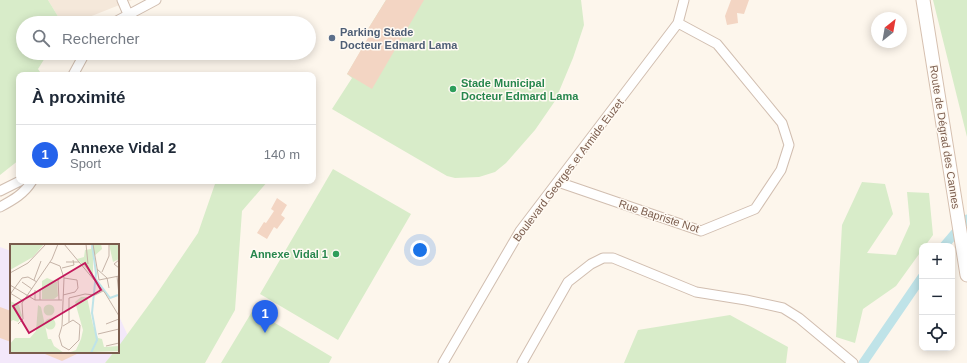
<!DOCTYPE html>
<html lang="fr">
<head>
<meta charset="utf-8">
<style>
	:root { --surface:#fff; --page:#f2f2f3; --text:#1f2937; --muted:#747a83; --line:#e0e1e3; --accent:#2563eb }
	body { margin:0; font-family:Helvetica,sans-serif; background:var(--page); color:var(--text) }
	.controls { position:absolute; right:12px; bottom:12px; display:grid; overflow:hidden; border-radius:8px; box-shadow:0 2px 10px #0003 }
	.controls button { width:36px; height:36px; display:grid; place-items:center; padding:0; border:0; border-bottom:1px solid var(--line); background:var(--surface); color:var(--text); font:20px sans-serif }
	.compass { position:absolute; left:871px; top:12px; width:36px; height:36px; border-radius:50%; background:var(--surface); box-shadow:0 2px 10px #0003; rotate:31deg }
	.you { position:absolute; left:420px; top:250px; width:14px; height:14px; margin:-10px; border:3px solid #fff; border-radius:50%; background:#1a73e8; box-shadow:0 0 0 6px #1a73e833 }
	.badge { display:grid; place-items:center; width:26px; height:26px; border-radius:50%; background:var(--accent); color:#fff; font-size:13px; font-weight:700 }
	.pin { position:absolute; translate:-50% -33px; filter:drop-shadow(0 1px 2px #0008) }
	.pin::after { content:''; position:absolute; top:21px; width:14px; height:12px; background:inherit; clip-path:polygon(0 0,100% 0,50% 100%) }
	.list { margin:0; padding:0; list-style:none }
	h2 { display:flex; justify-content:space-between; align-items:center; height:52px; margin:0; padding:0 16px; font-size:17px }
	h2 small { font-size:13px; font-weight:400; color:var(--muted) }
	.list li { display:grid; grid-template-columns:26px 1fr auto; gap:12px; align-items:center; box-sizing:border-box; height:60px; padding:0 16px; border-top:1px solid var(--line) }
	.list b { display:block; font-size:15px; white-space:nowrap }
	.list p { margin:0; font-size:13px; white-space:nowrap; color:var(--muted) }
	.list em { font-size:13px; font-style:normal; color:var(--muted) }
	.icon { flex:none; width:22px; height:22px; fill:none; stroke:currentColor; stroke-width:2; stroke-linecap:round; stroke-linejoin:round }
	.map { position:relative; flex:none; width:967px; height:363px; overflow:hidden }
	.search { position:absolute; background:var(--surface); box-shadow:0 2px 10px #0003; left:16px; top:16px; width:300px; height:44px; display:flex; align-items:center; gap:10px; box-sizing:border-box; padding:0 14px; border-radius:22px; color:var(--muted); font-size:15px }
	.panel { position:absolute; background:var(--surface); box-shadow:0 2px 10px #0003; left:16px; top:72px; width:300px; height:112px; border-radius:8px }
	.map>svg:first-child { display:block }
	.residential { fill:#f5e8da }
	.education { fill:#f3e8fa }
	.green { fill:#d8ecc9 }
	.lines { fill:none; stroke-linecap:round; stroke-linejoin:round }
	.canal { stroke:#bfe3e8; stroke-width:9 }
	.building { fill:#f3d5c3 }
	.street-casing { stroke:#d1beb0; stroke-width:11 }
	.secondary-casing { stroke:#d6c0b0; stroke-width:15 }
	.street { stroke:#fff; stroke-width:9 }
	.secondary { stroke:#fff; stroke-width:13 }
	.service-dot { fill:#5c6f8a; stroke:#fffaf3; stroke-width:1.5 }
	.leisure-dot { fill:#2e9e5b; stroke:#fffaf3; stroke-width:1.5 }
	.labels { text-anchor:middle; stroke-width:3; stroke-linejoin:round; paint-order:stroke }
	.service-label { font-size:11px; font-weight:bold; fill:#4e5e75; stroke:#fffaf3; text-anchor:start }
	.leisure-label { font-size:11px; font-weight:bold; fill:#27864d; stroke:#fffaf3; text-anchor:start }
	.street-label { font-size:11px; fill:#7a5c4d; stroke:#fffaf3 }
	.inset-river { fill:none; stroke:#bfe3e8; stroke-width:2 }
	.inset-road { fill:none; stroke:#c5b3a7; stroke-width:1 }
	.view { fill:#c2185b; fill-opacity:0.15; stroke:#c2185b; stroke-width:2 }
	.inset-edge { fill:none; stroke:#7a5c4d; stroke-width:2 }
</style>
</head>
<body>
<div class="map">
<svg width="967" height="363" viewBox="0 0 967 363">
	<rect width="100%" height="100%" fill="#fdf6ec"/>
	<path class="residential" d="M48 0H132L74 23H62Z"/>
	<path class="education" d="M0 247 11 251V352H114L105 363H0Z
		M118 314 128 336 118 347Z"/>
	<path class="green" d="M0 0H48L62 23H23V53H48L38 69 42 75H19V160L0 175Z
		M386 0H581L584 25 573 58 555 101 535 130 506 163 495 172 479 177 455 178 447 176 332 109 352 78 347 74 372 32 368 29Z
		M933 0H967V137Z
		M333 169 411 214 338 340 260 294Z
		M216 181H268L242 211 235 310 205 363H105L114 352H118V347L156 295 198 233Z
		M862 182 885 184 893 214 867 253 896 255 910 224 907 192 929 193 933 235 925 246H922V250L896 286 863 309 855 343 836 337 842 225Z
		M253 310 332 357 329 363H221Z
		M730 315 788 347 786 363H624L638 330Z"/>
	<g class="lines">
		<path class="canal" d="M944 246 967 219
			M863 363 922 277"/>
	</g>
	<path class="building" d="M386 0H424L372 89 347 74 372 31 368 29Z
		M731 0H749L744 14 737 13 738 23 727 25 725 16Z
		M277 198 287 205 281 215 285 218 277 229 274 227 267 239 257 233 264 222 266 223 274 211 271 209Z
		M0 307 11 311V342L0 338Z
		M40 352H81L62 361Z"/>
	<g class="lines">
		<defs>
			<path id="street" d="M122 0 128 14
				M113 23 156 0
				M73 75 85 53
				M558 182 701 231 755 209 781 170 789 145 782 123 717 44 678 23
				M0 191 20 181
				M0 207C13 200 24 194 32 181
				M443 363 520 231 678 23 684 0
				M522 363 568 282 591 264 603 258H613L696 292 746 300 783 308 799 318 853 363"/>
			<path id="secondary" d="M923 0 967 275"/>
		</defs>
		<use href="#street" class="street-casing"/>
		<use href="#secondary" class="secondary-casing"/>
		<use href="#street" class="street"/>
		<use href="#secondary" class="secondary"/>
	</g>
	<circle class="service-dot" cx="332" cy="38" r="4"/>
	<g class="leisure-dot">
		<circle cx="453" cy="89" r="4"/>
		<circle cx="336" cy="254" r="4"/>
	</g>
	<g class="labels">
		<g class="service-label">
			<text x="340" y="36">Parking Stade<tspan x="340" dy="13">Docteur Edmard Lama</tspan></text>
		</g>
		<g class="leisure-label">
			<text x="461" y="87">Stade Municipal<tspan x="461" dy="13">Docteur Edmard Lama</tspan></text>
			<text x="328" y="258" text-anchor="end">Annexe Vidal 1</text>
		</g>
		<g class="street-label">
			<text transform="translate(945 137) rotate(81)" y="4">Route de Dégrad des Cannes</text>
			<text transform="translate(568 170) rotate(-53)" y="4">Boulevard Georges et Armide Euzet</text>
			<text transform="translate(659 216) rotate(18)" y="4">Rue Bapriste Not</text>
		</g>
	</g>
	<g transform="translate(10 244)">
		<rect width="109" height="109" fill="#fdf6ec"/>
		<path d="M0 0H34L23 13 0 26ZM82 0H91L92 5 83 13V31L67 15 74 13 75 6 81 5ZM99 0H109V15L103 18ZM37 34 47 38 48 52 44 55H32V37ZM71 53H77L83 81 88 94 92 95 94 103 109 102V107L58 109 66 106 71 95 73 86 65 58ZM0 57 9 61 12 72 8 78 3 76 0 78ZM33.5 66a5.5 5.5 0 1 1 11 0a5.5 5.5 0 1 1-11 0ZM28 61 31 63 38 95H41L44 102 54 109H0V100L5 94H20L26 87ZM34.5 80a5.5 5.5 0 1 1 11 0a5.5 5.5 0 1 1-11 0Z" fill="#d8ecc9"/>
		<path class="inset-river" d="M85 34 100 54 108 51M81 109 87 96 82 69 86 29 82 0"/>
		<path class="inset-road" d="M54 0 95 49 109 72M76 0 78 20M83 0 89 36 109 32M109 16 104 20 109 24M40 18 50 22 54 34 52 82 49 92 52 102 59 106 69 96 70 81 63 76 53 82M56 18H69M52 24 64 21 63 16M87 25 97 34 99 44M92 28 99 12V0M0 29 18 19 36 0M107 32 109 51M48 35 49 56M24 36 31 17M12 38 22 45M0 41 25 56M25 46V56H30V46M0 49 13 57M1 49 12 34 18 33 27 38M53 51 65 48 68 44 67 36 54 34M30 56H52M59 78V54L75 50 85 51 93 47M8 80 13 75 12 59 42 15 48 0M96 80 109 75M88 90 109 85M96 102 109 99"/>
		<path class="view" d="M75 19 91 46 19 89 3 62Z"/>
		<rect width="109" height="109" class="inset-edge"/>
	</g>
</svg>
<div class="controls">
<button>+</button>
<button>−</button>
<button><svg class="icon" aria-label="locate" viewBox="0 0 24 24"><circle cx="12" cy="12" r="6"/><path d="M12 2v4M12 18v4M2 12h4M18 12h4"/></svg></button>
</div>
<svg class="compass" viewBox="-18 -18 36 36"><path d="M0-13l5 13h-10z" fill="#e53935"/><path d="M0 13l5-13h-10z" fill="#747a83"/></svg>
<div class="you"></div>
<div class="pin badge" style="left:265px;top:333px">1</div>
<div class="search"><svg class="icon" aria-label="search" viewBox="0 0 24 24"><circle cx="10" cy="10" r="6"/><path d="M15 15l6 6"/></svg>Rechercher</div>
<section class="panel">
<h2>À proximité<small></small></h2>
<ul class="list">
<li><span class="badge">1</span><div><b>Annexe Vidal 2</b><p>Sport</p></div><em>140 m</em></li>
</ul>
</section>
</div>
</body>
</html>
